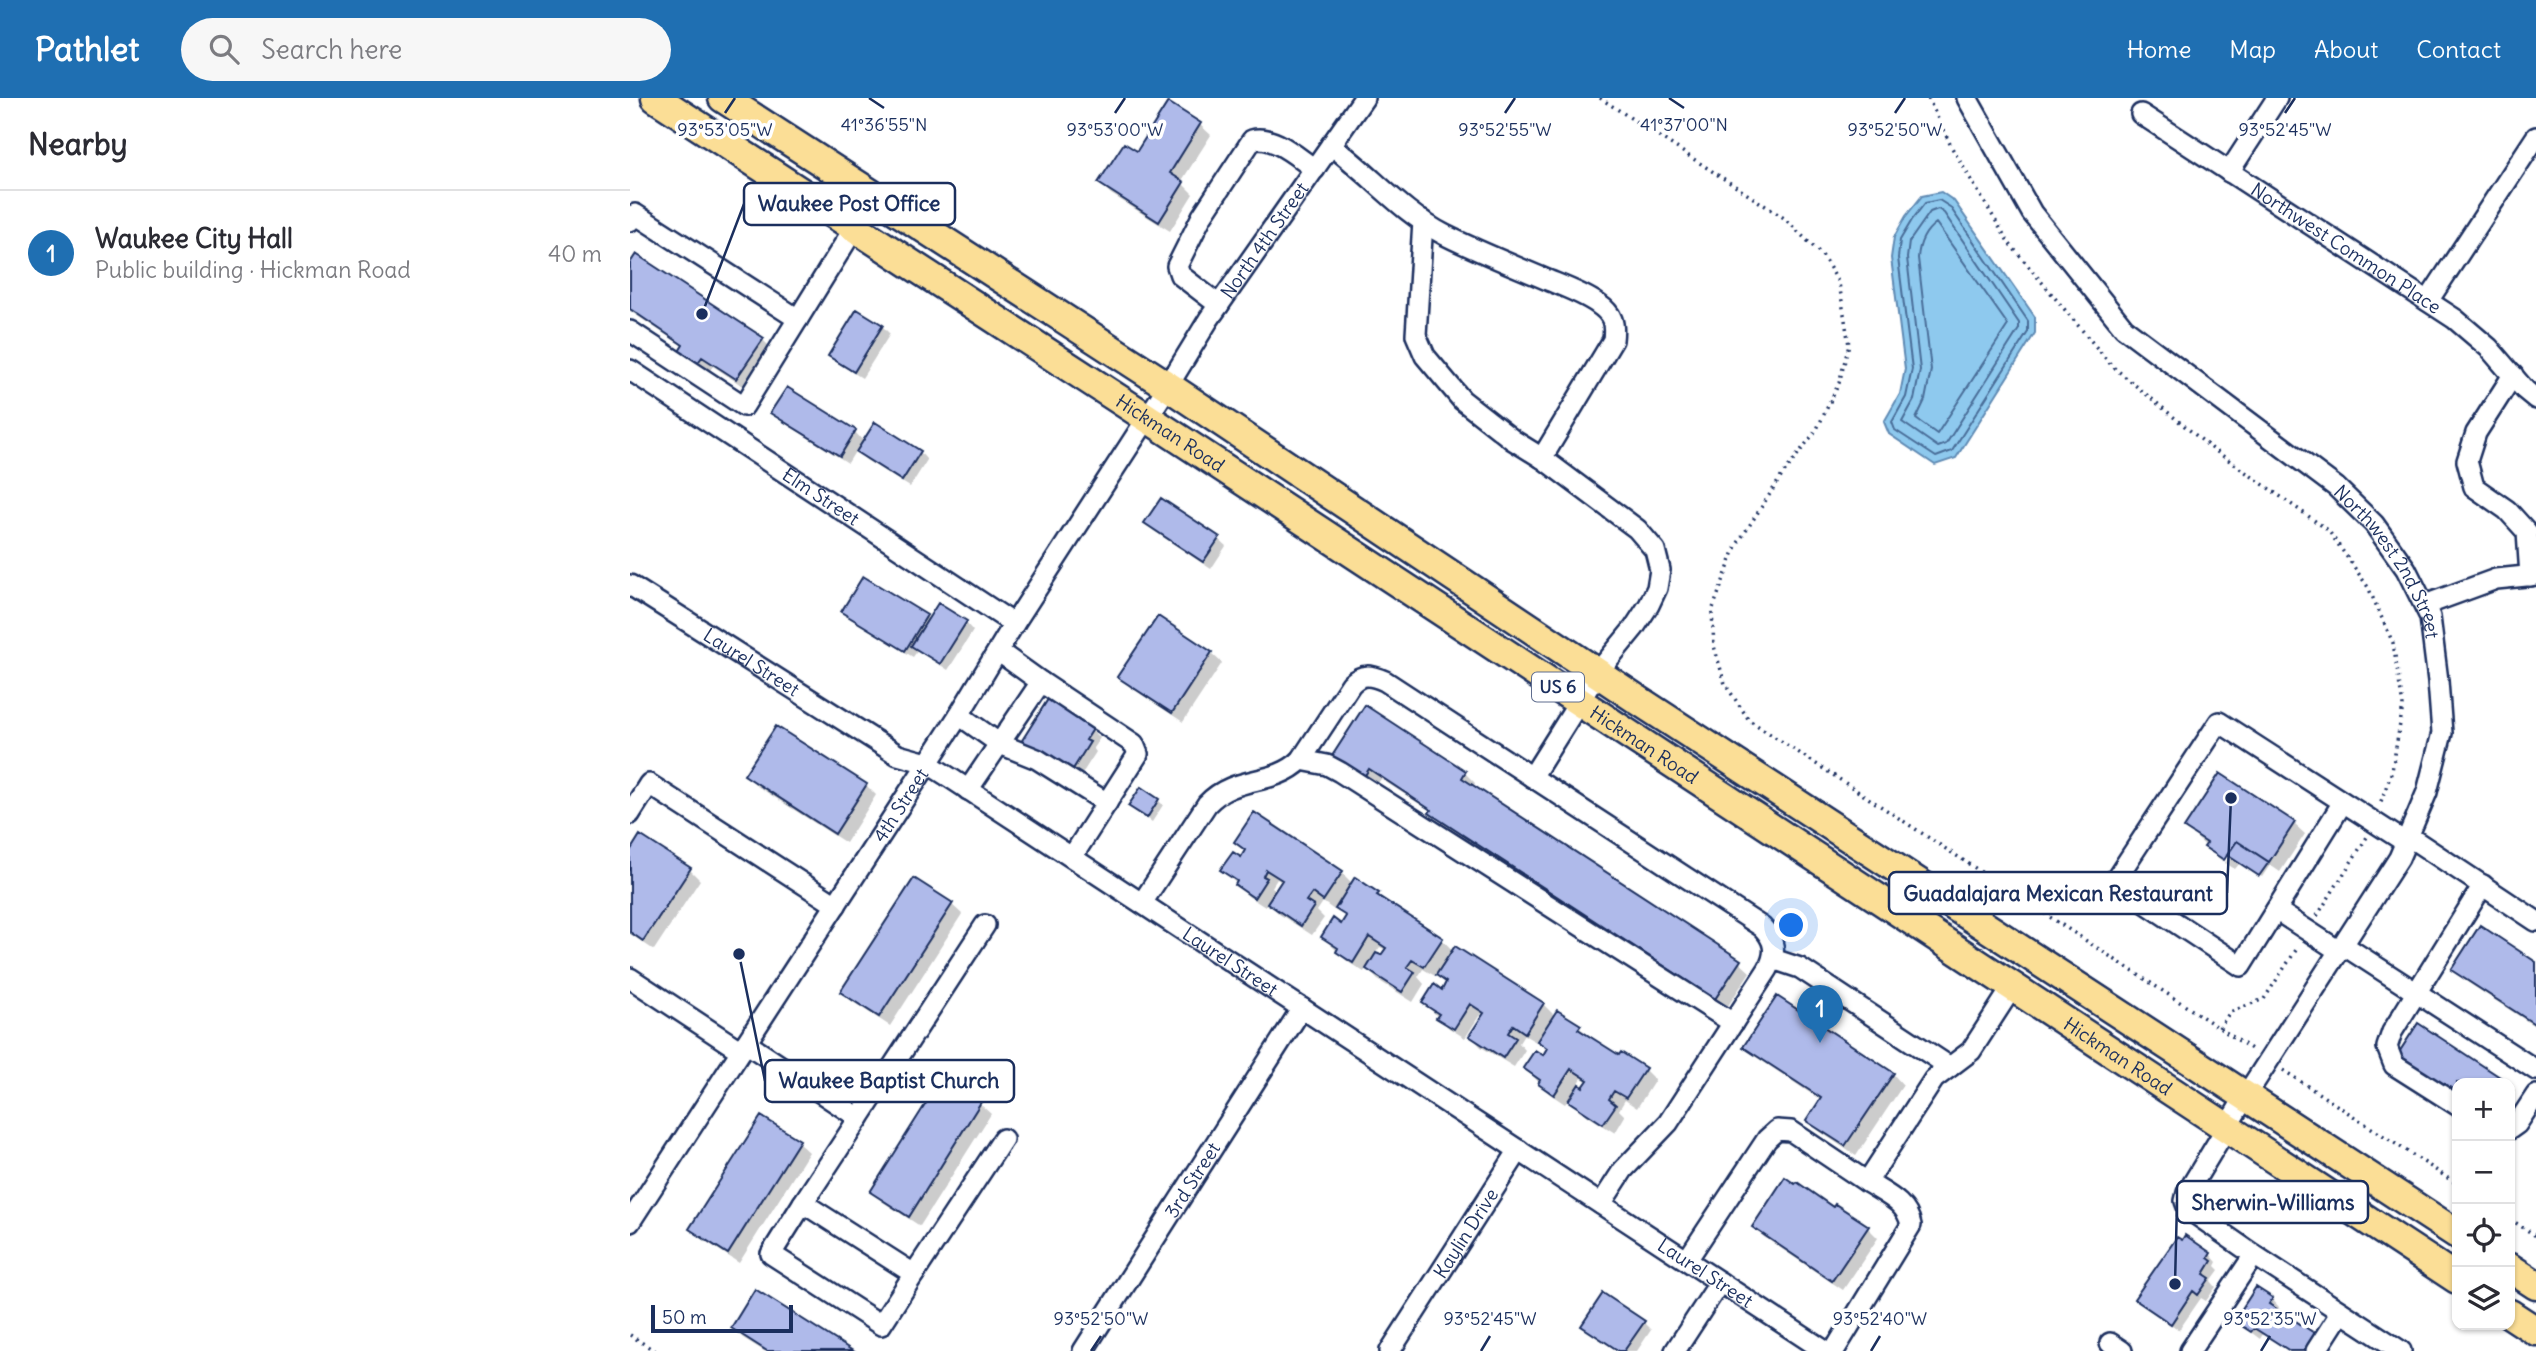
<!DOCTYPE html>
<html lang="en">
<head>
<meta charset="utf-8">
<style>
	:root { --surface:#fff; --page:#f7f7f7; --text:#2b2b33; --muted:#7c7c81; --line:#e1e1e2; --accent:#1f6fb2 }
	body { margin:0; font-family:Delius,sans-serif; background:var(--page); color:var(--text) }
	.controls { position:absolute; right:21px; bottom:21px; display:grid; overflow:hidden; border-radius:14px; box-shadow:0 2px 5px #0004 }
	.controls button { width:63px; height:63px; display:grid; place-items:center; padding:0; border:0; border-bottom:2px solid var(--line); background:var(--surface); color:var(--text); font:35px sans-serif }
	.scale { position:absolute; left:21px; bottom:18px; width:142px; box-sizing:border-box; padding-left:7px; border:4px solid #1b2f5e; border-top:0; font-size:19px; line-height:24px; white-space:nowrap; color:#1b2f5e; -webkit-text-stroke:5px #fff; paint-order:stroke }
	.you { position:absolute; left:1162px; top:828px; width:24px; height:24px; margin:-18px; border:5px solid #fff; border-radius:50%; background:#1a73e8; box-shadow:0 0 0 10px #1a73e833 }
	.badge { display:grid; place-items:center; width:46px; height:46px; border-radius:50%; background:var(--accent); color:#fff; font-size:23px; font-weight:700 }
	.pin { position:absolute; translate:-50% -58px; filter:drop-shadow(0 2px 4px #0008) }
	.pin::after { content:''; position:absolute; top:37px; width:24px; height:21px; background:inherit; clip-path:polygon(0 0,100% 0,50% 100%) }
	.list { margin:0; padding:0; list-style:none }
	h2 { display:flex; justify-content:space-between; align-items:center; height:91px; margin:0; padding:0 28px; font-size:30px }
	h2 small { font-size:23px; font-weight:400; color:var(--muted) }
	.list li { display:grid; grid-template-columns:46px 1fr auto; gap:21px; align-items:center; box-sizing:border-box; height:126px; padding:0 28px; border-top:2px solid var(--line) }
	.list b { display:block; font-size:26px; white-space:nowrap }
	.list p { margin:0; font-size:23px; white-space:nowrap; color:var(--muted) }
	.list em { font-size:23px; font-style:normal; color:var(--muted) }
	.icon { flex:none; width:38px; height:38px; fill:none; stroke:currentColor; stroke-width:2; stroke-linecap:round; stroke-linejoin:round }
	.map { position:relative; flex:none; width:1906px; height:1253px; overflow:hidden }
	header { display:flex; align-items:center; gap:42px; box-sizing:border-box; height:98px; padding:0 35px; background:var(--accent); color:#fff }
	header strong { font-size:33px }
	nav { display:flex; gap:38px; margin-inline-start:auto; font-size:24px }
	.search { width:490px; height:63px; background:var(--page); display:flex; align-items:center; gap:18px; box-sizing:border-box; padding:0 24px; border-radius:38px; color:var(--muted); font-size:26px }
	main { display:flex }
	aside { flex:1; background:var(--surface) }
	.map>svg:first-child { display:block }
	.water { fill:#8ec9ee; stroke:#608bb4; stroke-width:2 }
	.shadow { fill:#0003; fill-rule:evenodd }
	.lines { fill:none; stroke-linecap:round; stroke-linejoin:round }
	.shore { stroke:#496d98; stroke-width:2 }
	.building { fill:#afbaea; stroke:#1b2f5e; stroke-width:2 }
	.minor-casing { stroke:#1b2f5e; stroke-width:24 }
	.highway-casing { stroke:#1b2f5e; stroke-width:33 }
	.path { stroke:#1b2f5e; stroke-width:3.5; stroke-dasharray:2 5; stroke-linecap:butt }
	.minor { stroke:#fff; stroke-width:19 }
	.highway { stroke:#fbde96; stroke-width:28 }
	.ticks { fill:none; stroke:#1b2f5e; stroke-width:2.5 }
	.labels { text-anchor:middle; stroke-width:7; stroke-linejoin:round; paint-order:stroke }
	.shield { fill:#fff; stroke:#5f6d8e; stroke-width:2 }
	.shield-label { font-size:18px; font-weight:bold; fill:#1b2f5e }
	.street-label { font-size:19px; fill:#1b2f5e; stroke:#fff }
	.ticks-label { font-size:18px; text-anchor:middle; fill:#1b2f5e; stroke:#fff; stroke-width:7; stroke-linejoin:round; paint-order:stroke }
	.leader { fill:none; stroke:#1b2f5e; stroke-width:2.5 }
	.callout-dot { fill:#1b2f5e; stroke:#fff; stroke-width:2.5 }
	.callout { fill:#fff; stroke:#1b2f5e; stroke-width:2.5 }
	.callout-label { font-size:21px; text-anchor:middle; font-weight:bold; fill:#1b2f5e }
</style>
</head>
<body>
<header>
<strong>Pathlet</strong>
<div class="search"><svg class="icon" aria-label="search" viewBox="0 0 24 24"><circle cx="10" cy="10" r="6"/><path d="M15 15l6 6"/></svg>Search here</div>
<nav><a>Home</a><a>Map</a><a>About</a><a>Contact</a></nav>
</header>
<main>
<aside>
<h2>Nearby<small></small></h2>
<ul class="list">
<li><span class="badge">1</span><div><b>Waukee City Hall</b><p>Public building · Hickman Road</p></div><em>40 m</em></li>
</ul>
</aside>
<div class="map">
<svg width="1906" height="1253" viewBox="0 0 1906 1253">
	<rect width="100%" height="100%" fill="#fff"/>
	<filter id="ink" filterUnits="userSpaceOnUse"><feTurbulence type="fractalNoise" baseFrequency=".0143" numOctaves="2"/><feDisplacementMap in="SourceGraphic" scale="14" xChannelSelector="R" yChannelSelector="G"/><feConvolveMatrix kernelMatrix="1 2 1 2 8 2 1 2 1" color-interpolation-filters="sRGB"/></filter>
	<g filter="url(#ink)">
		<path class="water" d="M1311 94 1324 103 1405 219V235L1326 360 1305 367 1259 336 1254 324 1270 296 1275 271 1261 160 1264 139 1276 118 1292 98Z"/>
		<path class="shadow" d="M539 7 570 27 581 37 551 84 563 96 540 133 481 96 470 85 507 56Z
			M0 168 132 241 143 252 117 291 83 268 75 279 54 249 0 213Z
			M252 228 260 236 232 280 208 265 200 257Z
			M143 315 225 334 234 344 290 354 297 362 280 389 236 362 226 352 218 365 150 322Z
			M516 425 588 441 596 448 581 471 524 433Z
			M214 513 296 519 299 522 336 525 343 533 318 572 288 552 283 559 221 521Z
			M581 555 592 565 553 624 500 589 490 579Z
			M420 600 459 628 458 630 470 640 463 650 466 654 448 682 400 652Z
			M735 609 835 675 845 685 843 689 1109 864 1120 874 1096 911 812 725 802 714 751 681 745 689 714 668 704 658Z
			M116 677 236 687 246 697 216 745 127 688Z
			M1591 677 1664 726 1675 736 1650 774 1640 767 1632 779 1610 765 1605 771 1595 765 1600 757 1597 755 1592 763 1556 730Z
			M528 702 533 707 522 724 501 708Z
			M606 744 712 775 723 786 726 782 812 841 823 853 913 906 925 918 928 914 989 959 1014 971 1025 982 1007 1010 995 1002 989 1012 995 1018 985 1035 950 1013 939 1001 935 1006 920 996 895 970 913 960 918 952 908 942 906 944 894 937 889 945 895 952 884 969 851 949 841 938 854 917 851 915 835 940 819 930 794 905 812 894 817 886 807 875 805 878 793 871 788 879 794 886 783 904 748 882 736 870 734 874 718 864 693 839 711 828 717 820 706 809 704 812 693 804 687 813 694 820 682 837 649 816 638 804 635 809 618 798 593 772 611 762 616 754ZM647 781 653 785 647 793 642 789ZM750 849 756 852 751 859 745 856ZM952 980 958 984 953 991 947 988Z
			M0 756 60 772 70 782 24 852 0 836Z
			M321 806 332 816 260 928 223 904 212 894Z
			M1906 866V929L1834 882 1823 872Z
			M1115 949 1263 976 1273 987 1226 1058 1189 1033 1179 1023 1192 1003 1126 959Z
			M313 982 350 1006 361 1016 290 1128 253 1104 242 1094Z
			M1880 988 1885 992 1880 1001Z
			M168 1044 179 1054 109 1165 72 1141 62 1131Z
			M1204 1111 1238 1130 1248 1140 1213 1192 1134 1139 1124 1129Z
			M1580 1156 1587 1164 1585 1168 1589 1172 1581 1183 1586 1189 1576 1203 1571 1200 1549 1232 1507 1201Z
			M1642 1201 1649 1209 1647 1213 1691 1253H1659L1633 1236 1630 1241 1606 1223Z
			M1013 1224 1021 1232 1007 1253H988L953 1227Z
			M103 1230 220 1253H134L113 1240Z"/>
		<g class="lines">
			<path class="shore" d="M1309 102 1320 109 1398 223V234L1322 353 1306 359 1265 332 1262 324 1276 299 1282 271 1268 160 1270 142 1282 122 1295 105Z
				M1308 111 1314 115 1389 225V231L1316 346 1308 349 1272 324 1284 302 1290 272 1277 160 1279 144 1300 114Z
				M1306 125 1378 227 1307 336 1286 321 1295 302 1301 272 1288 160C1289 146 1295 133 1306 125Z"/>
		</g>
		<path class="building" d="M538 4 571 25 540 75 554 84 529 124 468 85 494 45 507 53Z
			M6 156 134 240 106 281 72 259 64 270 46 258 53 247 0 211V165Z
			M227 211 253 227 224 274 198 258Z
			M157 289 226 332 210 358 140 315Z
			M245 324 291 353 272 383 226 354Z
			M531 400 590 439 573 464 514 425Z
			M233 478 297 517 275 553 211 514Z
			M308 505 337 523 310 566 281 548Z
			M528 518 582 554 542 615 487 579Z
			M420 598 453 619 450 623 463 631 456 642 460 644 440 676 391 644Z
			M735 607 836 673 832 680 1111 862 1085 901 799 715 801 712 739 671 734 679 702 658Z
			M146 628 237 686 205 736 114 677Z
			M1590 675 1665 724 1639 764 1607 743 1594 762 1574 749 1577 745 1554 730Z
			M511 689 529 701 517 720 498 708Z
			M624 714 713 773 693 803 682 795 676 803 684 808 671 828 637 805 652 782 636 772 633 778 637 780 624 800 605 787 607 783 590 772 603 754 611 759 615 752 604 744Z
			M10 737 61 770 13 843 0 834V753Z
			M1607 743 1639 764 1629 778 1597 757Z
			M725 779 749 795 747 797 813 840 794 869 782 862 777 869 785 874 772 894 736 871 746 855 751 857 756 850 739 839 723 865 706 854 708 850 691 839 703 820 711 826 716 818 705 811Z
			M284 780 323 805 249 919 210 894Z
			M1850 827 1906 864V927L1821 872Z
			M825 848 914 905 895 935 883 927 878 935 886 940 873 960 839 938 854 915 840 906 824 931 806 920 809 916 792 905 804 886 812 892 816 884 806 877Z
			M1147 898 1264 975 1215 1048 1176 1023 1191 1000 1113 949Z
			M927 912 951 927 948 931 989 957 991 954 1016 970 996 1000 984 993 979 1001 986 1007 973 1026 938 1003 949 986 953 989 958 982 941 971 924 997 908 986 910 982 893 970 905 952 913 957 917 950 907 943Z
			M1788 925 1879 985H1827V1000L1766 959Z
			M312 980 351 1004 279 1119 240 1094Z
			M131 1018 170 1042 98 1156 59 1131Z
			M1155 1079 1165 1086 1167 1084 1203 1109 1205 1106 1239 1128 1202 1183 1122 1129Z
			M1555 1137 1581 1155 1578 1160 1582 1163 1574 1176 1580 1180 1568 1197 1563 1193 1541 1226 1504 1201 1547 1139 1552 1142Z
			M1626 1189 1643 1200 1639 1206 1689 1238 1679 1253H1660L1624 1230 1621 1234 1604 1223Z
			M125 1191 223 1253H137L101 1230Z
			M973 1195 1015 1223 994 1253H989L951 1228Z"/>
		<g class="lines">
			<defs>
				<g id="minor">
					<path id="s1" d="M1337 0 1402 115 1494 230 1706 389 1744 426 1776 471 1800 519 1808 583 1812 635 1797 694 1769 760 1615 999 1557 1095 1555 1103 1558 1111 1624 1157 1560 1253"/>
					<path id="s2" d="M1511 16 1825 221 1859 250 1895 292 1906 301"/>
					<path d="M701 47C740 76 772 115 815 137 849 154 885 168 920 183 935 189 954 196 968 206 983 216 985 225 983 242L912 360"/>
					<path d="M1599 74 1647 0"/>
					<path d="M0 123 5 116 168 221 244 98"/>
					<path d="M793 123 786 237 795 258 832 302 883 342 912 360 1007 431 1025 452 1030 472 1027 490 1019 507 1004 530 968 574 902 679"/>
					<path d="M1798 203 1906 39"/>
					<path d="M589 207 550 177 547 168 572 118 622 42C643 36 668 60 685 71"/>
					<path d="M0 233 114 308 168 221"/>
					<path id="s3" d="M0 272 384 526"/>
					<path d="M1883 277 1846 335 1837 363 1844 389 1877 412 1897 434 1900 478"/>
					<path id="s4" d="M0 487 268 657 297 665 319 679 1195 1253"/>
					<path d="M1795 507 1866 481 1906 477"/>
					<path d="M368 553 411 584"/>
					<path d="M329 617 370 646 407 661 477 705"/>
					<path d="M671 662 697 667 710 674 1103 925"/>
					<path d="M338 692 411 584 504 646 508 656 442 759"/>
					<path d="M1713 704 1611 868 1484 784 1589 624 1775 744"/>
					<path d="M0 716 19 686 206 807"/>
					<path d="M1778 738 1906 823"/>
					<path d="M512 805 577 706C605 676 643 689 671 662L721 586C732 575 741 577 755 583L1132 829C1145 842 1147 854 1138 871L1038 1025 993 1072 971 1106"/>
					<path d="M1646 812 1709 853"/>
					<path d="M1713 847 1906 972"/>
					<path d="M1143 861 1170 870 1320 969"/>
					<path d="M0 880 111 953"/>
					<path d="M116 945 229 1020 173 1105 284 1176 373 1041"/>
					<path d="M1827 1007 1764 967 1757 949 1762 934 1853 787"/>
					<path d="M229 1020 355 827"/>
					<path d="M1880 1031 1887 1026 1906 997"/>
					<path d="M173 1105 141 1156 251 1227 284 1176"/>
					<path id="s5" d="M0 1124 329 617 384 526 538 288 579 221 734 0"/>
					<path d="M1624 1157 1771 1253"/>
					<path d="M1057 1162 1137 1041 1147 1032 1161 1033 1237 1084"/>
					<path d="M1480 1245 1492 1253"/>
					<path id="s6" d="M453 1253 672 910"/>
					<path id="s7" d="M760 1253 889 1052"/>
					<path d="M1045 1253 1090 1184"/>
					<path d="M1204 1253 1281 1127C1277 1104 1255 1096 1237 1084L1304 981 1341 953 1383 888"/>
					<path d="M1686 1253 1711 1214"/>
				</g>
				<g id="highway">
					<path id="s8" d="M26 0 539 334 1827 1181"/>
					<path d="M93 0 538 288 1005 600 1827 1136"/>
					<path d="M1880 1170 1906 1187"/>
					<path d="M1880 1216 1906 1233"/>
				</g>
			</defs>
			<use href="#minor" class="minor-casing"/>
			<use href="#highway" class="highway-casing"/>
			<path class="path" d="M970 0 1154 120 1192 157 1209 185 1219 247 1209 285 1187 331 1151 379 1106 448 1082 513 1084 548 1095 586 1119 622 1623 952
				M1298 0 1322 50 1379 145 1482 268 1580 349 1698 432 1738 489 1763 545 1773 608 1762 673 1750 706
				M1687 818 1737 739
				M1589 930 1600 914 1634 901 1668 849
				M1653 972 1827 1086
				M1880 1121 1906 1138
				M0 1237 25 1253"/>
			<use href="#minor" class="minor"/>
			<use href="#highway" class="highway"/>
		</g>
	</g>
	<path class="ticks" d="M239 0 254 10M1039 0 1054 10M95 15 105 0M485 15 495 0M875 15 885 0M1265 15 1275 0M1655 15 1665 0M461 1253 471 1238M851 1253 860 1238M1241 1253 1250 1238M1631 1253 1640 1238"/>
	<g class="labels">
		<rect class="shield" x="902" y="574.5" width="52" height="29" rx="5"/>
		<g class="shield-label">
			<text x="928" y="595">US 6</text>
		</g>
		<g class="street-label">
			<text dy="7" stroke="none"><textPath href="#s5" startOffset="1169">North 4th Street</textPath></text>
			<text dy="7" stroke="none"><textPath href="#s2" startOffset="245">Northwest Common Place</textPath></text>
			<text dy="7" stroke="none"><textPath href="#s8" startOffset="614">Hickman Road</textPath></text>
			<text dy="7" stroke="none"><textPath href="#s3" startOffset="229">Elm Street</textPath></text>
			<text dy="7" stroke="none"><textPath href="#s1" startOffset="637">Northwest 2nd Street</textPath></text>
			<text dy="7" stroke="none"><textPath href="#s4" startOffset="144">Laurel Street</textPath></text>
			<text dy="7" stroke="none"><textPath href="#s8" startOffset="1181">Hickman Road</textPath></text>
			<text dy="7" stroke="none"><textPath href="#s5" startOffset="497">4th Street</textPath></text>
			<text dy="7" stroke="none"><textPath href="#s4" startOffset="710">Laurel Street</textPath></text>
			<text dy="7" stroke="none"><textPath href="#s8" startOffset="1748">Hickman Road</textPath></text>
			<text dy="7" stroke="none"><textPath href="#s6" startOffset="203">3rd Street</textPath></text>
			<text dy="7" stroke="none"><textPath href="#s7" startOffset="140">Kaylin Drive</textPath></text>
			<text dy="7" stroke="none"><textPath href="#s4" startOffset="1278">Laurel Street</textPath></text>
		</g>
	</g>
	<g class="ticks-label">
		<text x="254" y="33">41°36'55"N</text>
		<text x="1054" y="33">41°37'00"N</text>
		<text x="95" y="38">93°53'05"W</text>
		<text x="485" y="38">93°53'00"W</text>
		<text x="875" y="38">93°52'55"W</text>
		<text x="1265" y="38">93°52'50"W</text>
		<text x="1655" y="38">93°52'45"W</text>
		<text x="471" y="1227">93°52'50"W</text>
		<text x="860" y="1227">93°52'45"W</text>
		<text x="1250" y="1227">93°52'40"W</text>
		<text x="1640" y="1227">93°52'35"W</text>
	</g>
	<path class="leader" d="M72 216L114 106M1601 700L1597 795M109 856L135 983M1545 1186L1547 1104"/>
	<g class="callout-dot">
		<circle cx="72" cy="216" r="7"/>
		<circle cx="1601" cy="700" r="7"/>
		<circle cx="109" cy="856" r="7"/>
		<circle cx="1545" cy="1186" r="7"/>
	</g>
	<g class="callout">
		<rect x="114" y="85" width="211" height="42" rx="7"/>
		<rect x="1259" y="774" width="338" height="42" rx="7"/>
		<rect x="135" y="962" width="249" height="42" rx="7"/>
		<rect x="1547" y="1083" width="191" height="42" rx="7"/>
	</g>
	<g class="callout-label">
		<text x="219" y="113">Waukee Post Office</text>
		<text x="1428" y="803">Guadalajara Mexican Restaurant</text>
		<text x="259" y="990">Waukee Baptist Church</text>
		<text x="1643" y="1112">Sherwin-Williams</text>
	</g>
</svg>
<div class="controls">
<button>+</button>
<button>−</button>
<button><svg class="icon" aria-label="locate" viewBox="0 0 24 24"><circle cx="12" cy="12" r="6"/><path d="M12 2v4M12 18v4M2 12h4M18 12h4"/></svg></button>
<button><svg class="icon" aria-label="layers" viewBox="0 0 24 24"><path d="M12 4l9 5-9 5-9-5zM3 14l9 5 9-5"/></svg></button>
</div>
<div class="scale">50 m</div>
<div class="you"></div>
<div class="pin badge" style="left:1190px;top:945px">1</div>
</div>
</main>
</body>
</html>
